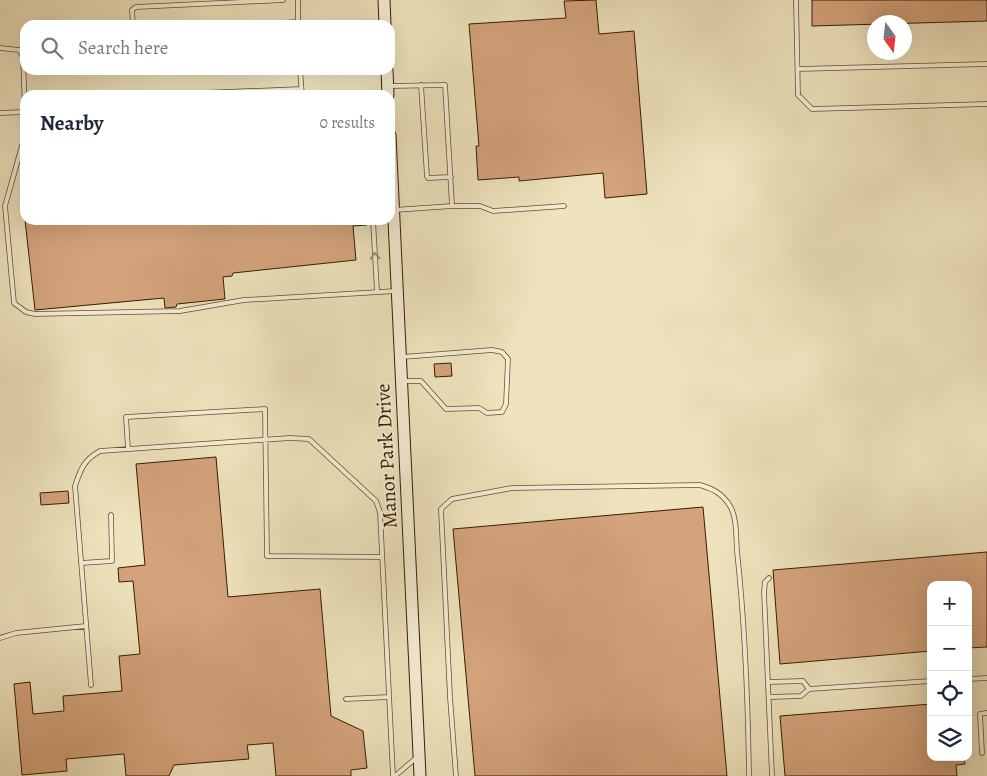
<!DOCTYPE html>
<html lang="en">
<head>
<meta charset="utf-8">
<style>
	:root { --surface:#fff; --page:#f6f6f7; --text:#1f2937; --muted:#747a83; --line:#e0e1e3 }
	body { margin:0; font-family:Alegreya,serif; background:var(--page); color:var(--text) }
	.controls { position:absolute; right:15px; bottom:15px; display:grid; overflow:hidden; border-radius:10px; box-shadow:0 5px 20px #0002 }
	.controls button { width:45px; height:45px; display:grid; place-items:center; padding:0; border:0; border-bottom:1px solid var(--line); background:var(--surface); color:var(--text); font:25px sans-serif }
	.compass { position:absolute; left:867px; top:15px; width:45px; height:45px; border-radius:50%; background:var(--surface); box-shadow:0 5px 20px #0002; rotate:165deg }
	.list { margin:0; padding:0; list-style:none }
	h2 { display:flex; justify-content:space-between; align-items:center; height:65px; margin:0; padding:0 20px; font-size:21px }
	h2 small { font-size:16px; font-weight:400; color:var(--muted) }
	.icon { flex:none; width:28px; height:28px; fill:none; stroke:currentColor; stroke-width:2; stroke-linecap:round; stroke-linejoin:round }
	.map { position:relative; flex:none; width:987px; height:776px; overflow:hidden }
	.search { position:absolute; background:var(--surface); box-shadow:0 5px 20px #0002; left:20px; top:20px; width:375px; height:55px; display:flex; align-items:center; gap:12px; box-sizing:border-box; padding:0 18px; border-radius:15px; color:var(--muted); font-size:19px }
	.panel { position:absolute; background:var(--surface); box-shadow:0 5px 20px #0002; left:20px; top:90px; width:375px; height:135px; border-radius:15px }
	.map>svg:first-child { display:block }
	.building { fill:#d4a37c; stroke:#371c00 }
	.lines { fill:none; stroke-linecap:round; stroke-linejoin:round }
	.lane-casing { stroke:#654e2f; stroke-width:5.5 }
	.secondary-casing { stroke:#371c00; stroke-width:13 }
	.lane { stroke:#f4edd4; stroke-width:4 }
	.secondary { stroke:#f4edd4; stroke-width:11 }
	.oneway { stroke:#9f8f75 }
	.labels { text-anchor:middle; stroke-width:4; stroke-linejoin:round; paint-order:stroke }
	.street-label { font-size:20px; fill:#371c00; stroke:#f4edd4 }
</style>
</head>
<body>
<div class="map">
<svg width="987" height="776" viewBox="0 0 987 776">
	<rect width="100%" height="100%" fill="#eee3bd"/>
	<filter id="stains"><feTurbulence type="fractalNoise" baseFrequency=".004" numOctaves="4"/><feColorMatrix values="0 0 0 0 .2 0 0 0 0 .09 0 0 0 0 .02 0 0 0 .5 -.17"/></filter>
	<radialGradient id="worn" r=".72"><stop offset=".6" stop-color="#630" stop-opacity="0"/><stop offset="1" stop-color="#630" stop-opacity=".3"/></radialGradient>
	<path class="building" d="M596 0 599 34 634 31 647 194 605 198 603 173 519 181V177L478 180 476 146H479L469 24 566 18 564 1Z
		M812 0H987V21L812 26Z
		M25 220H367V225L353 226 356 260 233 273 232 276 223 277 225 299 177 304 176 307 165 308 164 298 35 310Z
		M451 363 452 376 435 377 434 364Z
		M216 457 228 597 320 589 331 716 363 731 367 768 351 770V776H276L273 743 247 745 249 759 174 765 169 776H126L124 754 66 759 67 771 22 775 14 684 30 682 33 714 64 711 63 696 122 691 119 656 140 654 133 581 119 582 118 568 145 565 136 464Z
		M68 491 69 503 41 505 40 493Z
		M703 507 727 776H475L453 529Z
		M987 552V647L968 648V585H931V651L780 664 773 570Z
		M931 704V757H964L965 764 956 765 957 776H785L780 716Z"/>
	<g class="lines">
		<defs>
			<path id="lane" d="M298 0V23
				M796 0 798 95 812 109 987 104
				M133 25 132 10 136 7 283 0
				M245 25 298 22
				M0 48 19 50 23 56 25 112
				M798 69 987 64
				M300 70 302 95
				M172 72 226 70
				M421 85 427 176 428 178 451 177
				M390 86 445 85 452 206 394 210
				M177 94 301 89
				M0 113 25 112
				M25 135 5 206 14 303 26 312 35 314 180 311 244 300 396 291
				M452 206H480L493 211 564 206
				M373 220 377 291
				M402 357 492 350 502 352 508 359 506 404 502 412 487 413 479 408 446 409 421 381H404
				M128 449 126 417 265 409 267 556 382 557
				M81 563 112 561 111 515
				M769 578 765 582 764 592 772 776
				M0 638 16 633 86 626
				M968 679 987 678
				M769 682 803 681 809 689
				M91 685 75 486C81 468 84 460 100 451L290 438 309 439 376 501 380 512 393 776
				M770 697 801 696 809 689 931 681
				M346 699 389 697
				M982 753 980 714 987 713
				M395 776 416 758
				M456 776 450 697 441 509 452 499 512 488 700 485C713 489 722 493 730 506 737 517 736 538 737 551 745 625 748 701 749 776"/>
			<path id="secondary" d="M384 0 385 25
				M387 70 388 95
				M390 135 420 776"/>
		</defs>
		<use href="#lane" class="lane-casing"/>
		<use href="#secondary" class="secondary-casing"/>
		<use href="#lane" class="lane"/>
		<use href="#secondary" class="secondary"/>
	</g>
	<defs><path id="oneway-chevron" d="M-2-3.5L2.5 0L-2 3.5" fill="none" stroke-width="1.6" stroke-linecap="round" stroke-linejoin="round" transform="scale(1.25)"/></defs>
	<use class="oneway" href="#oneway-chevron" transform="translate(375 256) rotate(-93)"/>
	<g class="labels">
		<g class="street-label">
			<text transform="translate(386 456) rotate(-93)" y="7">Manor Park Drive</text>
		</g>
	</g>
	<rect width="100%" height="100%" filter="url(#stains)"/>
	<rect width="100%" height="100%" fill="url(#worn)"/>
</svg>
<div class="controls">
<button>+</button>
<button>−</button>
<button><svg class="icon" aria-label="locate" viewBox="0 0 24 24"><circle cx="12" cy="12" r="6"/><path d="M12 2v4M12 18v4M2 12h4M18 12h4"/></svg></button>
<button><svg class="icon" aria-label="layers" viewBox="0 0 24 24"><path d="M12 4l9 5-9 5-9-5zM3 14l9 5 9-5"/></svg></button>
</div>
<svg class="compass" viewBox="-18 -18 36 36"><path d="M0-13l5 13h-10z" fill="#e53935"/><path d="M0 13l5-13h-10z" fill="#747a83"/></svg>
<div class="search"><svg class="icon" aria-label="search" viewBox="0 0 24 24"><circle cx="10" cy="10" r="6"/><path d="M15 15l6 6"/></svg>Search here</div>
<section class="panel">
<h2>Nearby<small>0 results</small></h2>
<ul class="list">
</ul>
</section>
</div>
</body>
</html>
